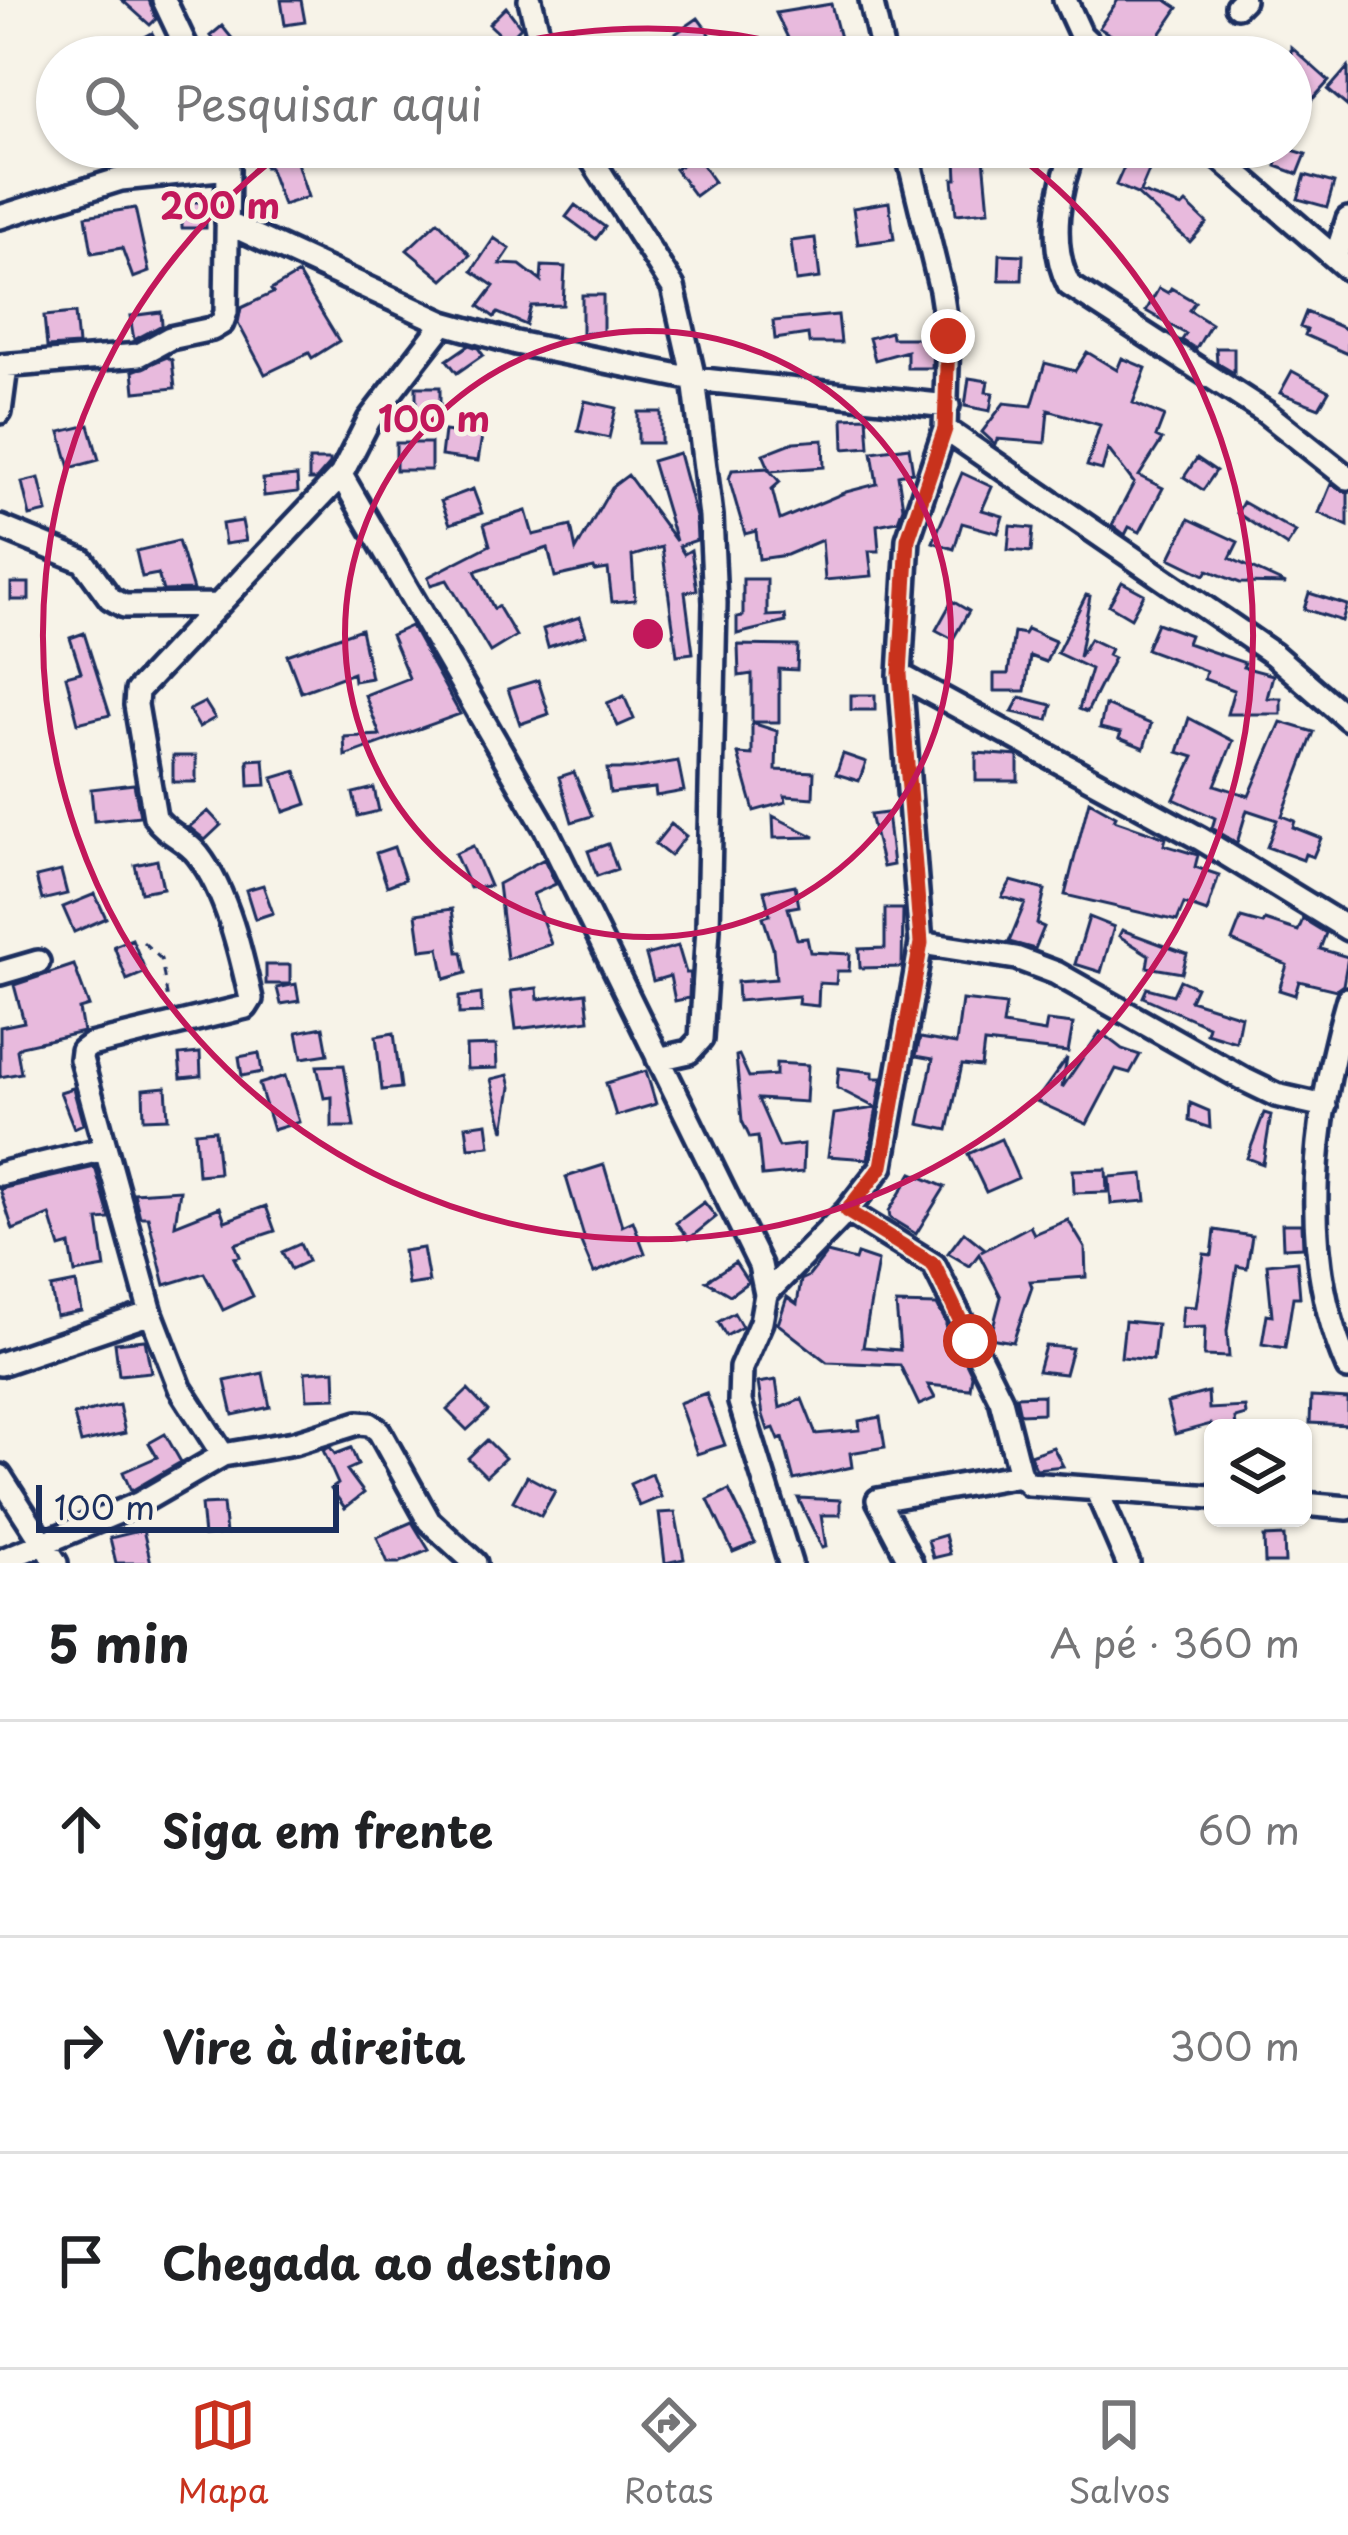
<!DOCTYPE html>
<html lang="pt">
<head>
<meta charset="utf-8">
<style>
	:root { --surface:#fff; --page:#f6f6f6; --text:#202124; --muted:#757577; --line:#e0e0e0; --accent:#c8321e }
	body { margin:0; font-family:"Playpen Sans",sans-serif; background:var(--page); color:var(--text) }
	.controls { position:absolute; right:36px; bottom:36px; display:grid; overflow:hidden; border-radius:18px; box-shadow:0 3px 9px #0004 }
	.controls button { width:108px; height:108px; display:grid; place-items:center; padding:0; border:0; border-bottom:3px solid var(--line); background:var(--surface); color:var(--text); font:60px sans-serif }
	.scale { position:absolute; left:36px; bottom:30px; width:303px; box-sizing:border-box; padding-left:12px; border:6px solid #1b2f5e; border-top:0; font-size:33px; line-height:42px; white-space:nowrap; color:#1b2f5e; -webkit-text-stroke:9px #f7f3e8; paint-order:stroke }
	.stop { position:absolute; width:36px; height:36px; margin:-27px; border:9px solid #c8321e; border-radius:50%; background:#fff }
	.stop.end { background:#c8321e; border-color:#fff; box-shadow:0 3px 12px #0008 }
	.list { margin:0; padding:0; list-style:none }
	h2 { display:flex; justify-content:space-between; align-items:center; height:156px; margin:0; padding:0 48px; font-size:51px }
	h2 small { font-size:39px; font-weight:400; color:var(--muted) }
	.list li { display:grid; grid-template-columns:78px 1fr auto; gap:36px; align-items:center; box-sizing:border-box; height:216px; padding:0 48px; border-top:3px solid var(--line) }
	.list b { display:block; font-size:45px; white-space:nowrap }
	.list em { font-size:39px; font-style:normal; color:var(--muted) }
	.icon { flex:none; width:66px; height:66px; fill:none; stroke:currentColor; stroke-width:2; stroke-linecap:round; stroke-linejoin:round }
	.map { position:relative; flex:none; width:1348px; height:1563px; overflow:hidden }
	.search { position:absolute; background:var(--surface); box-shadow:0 3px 9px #0004; left:36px; right:36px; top:36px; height:132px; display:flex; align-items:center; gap:30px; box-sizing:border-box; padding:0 42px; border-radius:66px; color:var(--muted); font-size:45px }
	.sheet { height:804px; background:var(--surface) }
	nav { display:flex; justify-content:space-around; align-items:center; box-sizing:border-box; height:168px; border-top:3px solid var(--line); background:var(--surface); font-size:33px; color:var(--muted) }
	nav a { display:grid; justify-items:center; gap:6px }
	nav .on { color:var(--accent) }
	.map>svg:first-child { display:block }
	.building { fill:#e8badd; stroke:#1b2f5e; stroke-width:3 }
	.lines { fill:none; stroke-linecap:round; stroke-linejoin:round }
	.minor-casing { stroke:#1b2f5e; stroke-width:30 }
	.path { stroke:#1b2f5e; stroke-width:3; stroke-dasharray:9 9; stroke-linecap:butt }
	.minor { stroke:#f7f3e8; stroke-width:21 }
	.route { stroke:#c8321e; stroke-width:15 }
	.ring { fill:none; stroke:#c2185b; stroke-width:6 }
	.centre { fill:#c2185b; stroke:#f7f3e8; stroke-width:6 }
	.ring-label { font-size:36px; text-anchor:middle; font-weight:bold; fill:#c2185b; stroke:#f7f3e8; stroke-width:9; stroke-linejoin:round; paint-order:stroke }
</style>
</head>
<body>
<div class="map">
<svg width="1348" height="1563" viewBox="0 0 1348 1563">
	<rect width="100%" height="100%" fill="#f7f3e8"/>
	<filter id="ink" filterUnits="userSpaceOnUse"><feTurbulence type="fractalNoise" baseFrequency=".00833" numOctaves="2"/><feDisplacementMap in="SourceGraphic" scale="24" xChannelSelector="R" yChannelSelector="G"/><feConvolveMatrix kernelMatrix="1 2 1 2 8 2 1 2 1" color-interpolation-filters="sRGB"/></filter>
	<g filter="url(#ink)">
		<path class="building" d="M122 0H149L156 19 150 25Z
			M281 0H301L305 22 285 25Z
			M1118 0H1166L1178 8 1146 55 1099 28Z
			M831 4 845 57H819L815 47 796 55 776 13Z
			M506 7 521 27 507 41 489 24Z
			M698 18 712 37 682 57H642Z
			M222 26 239 47 227 57 210 36Z
			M152 33 165 57H134L128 46Z
			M1291 47 1329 81 1291 123Z
			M1348 67V107L1328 90Z
			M262 147H292L308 197 283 205 269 167H265Z
			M962 147H983L989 211 956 214 953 179H957L956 159 962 158Z
			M1133 147H1159L1140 192 1182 207 1186 203 1207 223 1190 242 1137 194 1116 185Z
			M1282 147 1306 154 1298 174 1276 166Z
			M696 156 714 182 695 196 675 169Z
			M1305 175 1334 183 1327 207 1298 199Z
			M182 202H206V228H182Z
			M889 202 894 239 858 244 853 208Z
			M575 205 605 227 596 239 566 217Z
			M135 208 149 272 133 278 122 248 92 253 86 216Z
			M438 221 470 255 443 280 407 250Z
			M494 238 510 249 500 264 520 265 541 281 542 266 565 267 563 305 531 306 526 325 498 313 494 317 479 306 494 286 472 271Z
			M815 238 820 278 796 281 791 241Z
			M1000 254 1023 255 1022 280H999Z
			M298 274 339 341 312 358 309 353 265 374 238 323 241 308 273 293 271 290Z
			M1159 288 1168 293 1171 288 1195 302 1189 310 1211 324 1196 349 1182 340 1186 334 1146 311Z
			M582 295H603V333H582Z
			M161 312 162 325 134 340 130 316Z
			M1306 312 1348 330V354L1305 335 1307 330 1300 327Z
			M75 313 78 345 47 347 44 316Z
			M838 315 841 343H809L808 334 775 339 773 321Z
			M891 332 892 338H933L932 368H907V351L875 360 869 338Z
			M469 345 478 348 483 355 457 373 447 360Z
			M1216 348H1234V373L1217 363Z
			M1087 352 1117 370 1122 358 1146 368 1133 403 1164 416 1156 437 1162 440 1139 476 1163 488 1140 532 1129 527 1125 535 1112 525 1134 483 1108 449 1102 470 1087 466 1100 425 1048 410 1045 443 997 439 995 444 982 432 1004 403 1032 406 1045 363 1075 371Z
			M167 357 172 360 175 388 135 392 133 371Z
			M1292 371 1329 391 1319 408 1280 393Z
			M969 378 988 381 986 392 993 393 990 411 965 406Z
			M416 387H440V408H416Z
			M585 401 616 408 609 438 578 431Z
			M638 412H661V443H638Z
			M867 417 869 447 844 449 843 418Z
			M89 425 99 460 70 468 60 432Z
			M444 431 482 436 478 461 441 456Z
			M823 440 824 467 770 471 780 482 772 489 780 520 846 492 877 484 872 452 909 447 913 472 898 475 903 507 898 521 877 525 879 551H869L872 576 825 580 822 540 787 555 759 559 756 531 745 534 729 479 732 470 769 468 763 454 794 442Z
			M396 443H431V470H396Z
			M679 453 696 517 697 540 679 546 684 554 691 550 697 590 685 592 693 653 677 655 662 547 632 556 635 600 612 602 608 569 595 571 594 568 555 577 548 548 475 571 494 609 498 606 516 636 490 652 447 580 431 585 428 577 490 545 484 524 526 511 533 535 571 526 576 550 612 487 628 475 676 541 652 461Z
			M1197 458 1216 471 1203 490 1184 477Z
			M309 460H330V464L316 480H309Z
			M962 473 992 487 982 510 1003 516 998 533 962 523 954 549 933 542Z
			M297 476 298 492 264 496 263 479Z
			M39 478 47 512 30 516 22 482Z
			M1331 484 1348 493V526L1319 513Z
			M473 489 482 513 450 524 441 501Z
			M1243 502 1296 532 1287 546 1237 513Z
			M1189 519 1238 542 1230 558 1286 584 1240 583 1208 570 1205 575 1170 558Z
			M242 521 246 541 225 544 222 524Z
			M1010 526 1033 528 1031 552 1008 550Z
			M178 541 193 590 163 591 158 574 142 577 136 551Z
			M743 579H767V616L785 615 786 622 737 634V617L743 616Z
			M1122 582 1144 594 1131 618 1109 605Z
			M11 583H29V600H11Z
			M1309 593 1347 605 1342 621 1304 609Z
			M1086 595 1090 596 1079 657 1090 639 1111 649 1108 655 1114 658 1087 712 1079 709 1091 669 1057 653Z
			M952 601 969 611 953 639 936 630Z
			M580 617 586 635 548 647 543 629Z
			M1157 623 1190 635 1187 643 1245 663 1243 667 1273 675 1267 698H1281V714H1227L1234 690 1204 679 1206 671 1146 649Z
			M411 626 460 714 345 756 344 737 380 735 365 695 409 678 391 635Z
			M361 629 371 678 354 681 353 673 301 692 287 655Z
			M1027 629 1055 641 1046 662 1030 656 1025 691H994V674H1008L1014 632 1024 634Z
			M84 633 110 715 78 723 66 676 81 672 70 638Z
			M738 645 798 646 797 670 779 669V722H752V674L739 676Z
			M538 680 549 714 520 724 508 689Z
			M851 695H875V710H851Z
			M624 696 634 719 618 726 607 703Z
			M1020 697 1052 705 1048 720 1012 712Z
			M205 702 215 718 199 727 189 710Z
			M1105 705 1151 724 1144 748 1119 738 1121 733 1100 728Z
			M1189 718 1233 741 1215 785 1249 796 1281 722 1314 732 1282 816 1295 821 1293 827 1321 838 1313 857 1305 854 1303 860 1267 847 1277 820 1247 810 1237 843 1212 828 1215 818 1174 799 1194 757 1178 752Z
			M752 723 777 731 776 770 814 772 813 798 785 796 786 802 754 811 738 754 752 755Z
			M976 753 1018 756V781H976Z
			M843 754 866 762 859 781 836 774Z
			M173 756H196V782H173Z
			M264 759 266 785 249 786 248 760Z
			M678 761 684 791 656 796 655 788 610 793 607 769H632Z
			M296 771 307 804 284 812 273 778Z
			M574 772 592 816 572 822 559 777Z
			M134 784 140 816 94 821 91 789Z
			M374 788 379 811 358 816 353 793Z
			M1089 801 1116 816 1114 820 1166 838 1164 845 1198 855 1195 867 1219 875 1207 912 1184 904 1177 921 1065 895Z
			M208 811 221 825 205 840 189 827Z
			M887 813 893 865 883 867 870 815Z
			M773 816 815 837 774 838Z
			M671 824 686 836 670 856 655 844Z
			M608 844 617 869 597 876 588 851Z
			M473 846 490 886 470 888 455 854Z
			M394 847 405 879 387 886 376 853Z
			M544 859 556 884 533 894 551 944 507 959 498 884Z
			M157 860 163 888 141 892 135 865Z
			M61 871 67 894 42 900 36 877Z
			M1011 881 1045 890 1037 924 1044 927 1035 949 1009 942 1025 903 1002 897Z
			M263 885 273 913 255 919 246 890Z
			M795 885 799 906 788 908 797 939 807 938 810 952 850 954 849 971H837L836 984 819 983 818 1006 798 1004 799 996 738 1001 737 982 776 979 773 948 763 917 770 915 764 891Z
			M95 894 106 918 74 932 63 907Z
			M452 909 458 952H462L466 973 445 979 439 948 421 950 416 914Z
			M885 909H903L902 967 860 968 859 949 885 948Z
			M1089 917 1114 927 1101 972 1075 964Z
			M1241 918 1263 924 1265 920 1298 931 1303 919 1326 933 1320 949 1348 957 1343 985 1336 990 1299 981 1295 995 1279 990 1287 965 1232 941Z
			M1122 930 1187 954 1182 973 1147 967 1149 955 1119 936Z
			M132 939 146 972 127 980 114 946Z
			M678 946 686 973H690L689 998 675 1001 670 976 653 981 646 955Z
			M74 965 89 1006 79 1009 83 1032 21 1046 17 1050 21 1073 0 1077V1027L24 1022 14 985Z
			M266 965H290V984H266Z
			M1180 980 1196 987 1190 1000 1241 1016 1236 1042 1206 1033 1208 1026 1143 997 1147 988 1173 995Z
			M296 984 299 1001 281 1004 277 988Z
			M537 988 538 999 586 993 589 1020 516 1029 511 991Z
			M481 994 482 1013 459 1014V997Z
			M962 1000 1006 1005 1003 1025 1045 1032 1047 1021 1073 1024 1068 1052 984 1043 981 1067 962 1065 948 1130 919 1124 933 1059 916 1056 920 1038 956 1044Z
			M323 1027 328 1054 302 1058 297 1032Z
			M1100 1032 1122 1049 1140 1055 1130 1073 1116 1069 1087 1124 1036 1101 1067 1058 1062 1088Z
			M394 1033 401 1088 382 1090 376 1036Z
			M496 1045 497 1068 467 1069 466 1046Z
			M200 1053 201 1076 181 1078 179 1055Z
			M259 1053 262 1072 242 1076 239 1057Z
			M739 1055 749 1077 776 1075V1063L808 1065 806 1102 758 1099 779 1147 804 1144 803 1172 762 1176 758 1137 750 1138 742 1121 736 1056Z
			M344 1065 354 1127H332V1097L324 1098 317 1066Z
			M839 1068 873 1072V1078H882L868 1159 828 1156 834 1114 876 1108 837 1088Z
			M646 1071 656 1104 616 1116 606 1083Z
			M508 1075 511 1087 504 1131 491 1079Z
			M285 1076 299 1122 273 1130 259 1084Z
			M166 1087 168 1118 144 1119 143 1089Z
			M73 1088 83 1124 74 1128 60 1092Z
			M1190 1103 1209 1111 1210 1128 1189 1121Z
			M1264 1113 1271 1115 1263 1164 1247 1158Z
			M487 1123 490 1146 469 1148 466 1126Z
			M215 1130 219 1173 198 1175 195 1132Z
			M1001 1139 1018 1178 986 1192 968 1154Z
			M604 1165 622 1226 633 1221 645 1253 594 1273 581 1242 585 1240 566 1177Z
			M95 1167 110 1219 98 1220 105 1268 75 1273 70 1245 60 1248 50 1215 13 1230 0 1189Z
			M1106 1169 1107 1192 1074 1193 1073 1170Z
			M912 1173 945 1187 916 1234 890 1218 889 1211Z
			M1143 1174 1146 1201 1111 1204 1109 1177Z
			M180 1190 175 1225 220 1207 225 1221 266 1206 275 1231 235 1244 240 1256 234 1258 253 1296 223 1310 204 1273 165 1285 148 1217H140L134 1193Z
			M704 1202 716 1217 689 1239 676 1223Z
			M1068 1220 1085 1248 1086 1277 1030 1281 1032 1287 1013 1342 990 1338 1001 1297 979 1254 970 1266 948 1253 964 1232 984 1248 981 1252 1030 1226 1034 1234Z
			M1282 1224H1302L1303 1247 1283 1248Z
			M1215 1230 1252 1236 1247 1268 1237 1266 1227 1331 1229 1357 1204 1356 1205 1327 1181 1328 1183 1306 1196 1307 1204 1254 1212 1255Z
			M300 1244 308 1261 291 1269 282 1252Z
			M423 1248 429 1282 408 1285 403 1251Z
			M827 1253 855 1260 857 1254 878 1261 863 1347 900 1350 896 1304 937 1305 946 1322V1350L959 1348 972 1375 970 1389 928 1385 935 1398 919 1405 900 1365 827 1362 778 1324 787 1297 797 1304 801 1280 809 1276Z
			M1297 1261 1300 1297H1293L1285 1348 1262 1344 1267 1314 1272 1315 1267 1264Z
			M735 1262 748 1282 730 1295 706 1281Z
			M76 1283 81 1311 56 1316 51 1288Z
			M734 1313 742 1327 726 1336 718 1322Z
			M1125 1321 1157 1324 1153 1360 1121 1357Z
			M145 1340 151 1372 119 1375 115 1343Z
			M1045 1346 1072 1348 1065 1374 1038 1371Z
			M335 1370 336 1398 307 1399 305 1372Z
			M263 1373 270 1407 233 1415 225 1381Z
			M776 1380 780 1408 802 1399 816 1434 860 1430 859 1421 880 1417 885 1447 850 1453 852 1467 794 1480 783 1438 779 1440 774 1428 768 1430 763 1415 758 1383Z
			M468 1390 488 1411 467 1430 447 1410Z
			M1208 1392 1209 1409 1245 1407 1246 1415 1235 1418 1236 1428H1212L1211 1424 1175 1434 1167 1403Z
			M706 1393 725 1445 697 1454 679 1403Z
			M1043 1395V1413L1020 1414 1016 1396Z
			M1311 1397 1348 1399V1425L1310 1423Z
			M119 1405 125 1433 81 1443 74 1415Z
			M165 1434 181 1462 131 1491 123 1472 157 1457 149 1443Z
			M487 1440 505 1458 486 1476 468 1458Z
			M330 1447 335 1454 351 1448 358 1465 347 1470 364 1493 345 1508 331 1489 338 1484 323 1450Z
			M1053 1447 1063 1466 1036 1469 1030 1455Z
			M652 1474 661 1497 639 1506 630 1484Z
			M527 1476 555 1491 541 1516 513 1501Z
			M729 1490 755 1543 733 1552 708 1500Z
			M798 1498 840 1500V1515H821L826 1547 822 1548Z
			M223 1504 226 1534 204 1536 201 1505Z
			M675 1512 684 1559 665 1563 659 1513Z
			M412 1522 429 1550 399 1563H388L377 1537Z
			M143 1530 151 1563H116L110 1538Z
			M945 1535 950 1554 933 1558 928 1540Z
			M1284 1536 1285 1563H1265L1264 1537Z"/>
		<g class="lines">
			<defs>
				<path id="minor" d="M164 0 191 57
					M530 0 544 57
					M871 0 884 57
					M1065 0 1081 35 1104 57
					M1237 6 1243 0
					M584 147 673 287 694 379 711 516 715 603 708 928 701 1039 689 1052 658 1059
					M1075 147C1058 188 1048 244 1069 285L1265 412 1348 478
					M1207 147 1348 269
					M0 217 121 179 228 168
					M227 223 444 323 516 343 694 379 948 406
					M1336 256 1348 219
					M0 366 139 355 170 338 212 329 222 323 226 312 228 168 221 147
					M0 412 6 367
					M945 429 1273 654 1348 719
					M341 475 546 829 760 1265 766 1294 761 1322 741 1368 740 1402 790 1563
					M0 527 83 561 110 598 124 606 217 605
					M900 675 1201 839 1348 929
					M921 943 1016 958 1056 973 1245 1080 1276 1095 1325 1106
					M0 973 38 962
					M1348 999C1314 1118 1297 1252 1348 1368
					M0 1174 104 1149
					M847 1211 934 1265 1001 1400 1020 1475 1029 1484 1213 1497
					M766 1294 847 1211 882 1166 921 943 900 675 908 539 945 429 948 336 941 290 906 147
					M0 1364 151 1313
					M223 1455 180 1388 151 1313 81 1059 82 1051 90 1045 246 1007 251 999C241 954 227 892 198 855 186 839 166 834 155 817L136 705 137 691 341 475 369 420 444 323
					M0 1476 56 1563
					M1096 1489 1128 1563
					M1303 1504 1348 1508
					M0 1561 138 1504 223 1455 294 1443 358 1423 370 1424 379 1431 429 1521 475 1563
					M911 1563 878 1500 1020 1475"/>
			</defs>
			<use href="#minor" class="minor-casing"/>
			<path class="path" d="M143 942 161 959 168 1001"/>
			<use href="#minor" class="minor"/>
		</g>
	</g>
	<g class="lines" filter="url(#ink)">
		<path class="route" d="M948 336 945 429 908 539 900 674 921 943 882 1166 847 1211 934 1265 970 1341"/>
	</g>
	<g class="ring">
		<circle cx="648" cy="634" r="303"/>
		<path d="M471 55A605 605 0 0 1 825 55M1008 148A605 605 0 1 1 288 148"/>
	</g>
	<circle cx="648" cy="634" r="18" class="centre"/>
	<g class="ring-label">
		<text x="220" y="219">200 m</text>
		<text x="434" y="432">100 m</text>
	</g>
</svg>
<div class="controls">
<button><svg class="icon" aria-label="layers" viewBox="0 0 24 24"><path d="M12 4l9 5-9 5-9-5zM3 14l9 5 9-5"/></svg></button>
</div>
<div class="scale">100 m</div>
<div class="stop" style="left:970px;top:1341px"></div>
<div class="stop end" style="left:948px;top:336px"></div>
<div class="search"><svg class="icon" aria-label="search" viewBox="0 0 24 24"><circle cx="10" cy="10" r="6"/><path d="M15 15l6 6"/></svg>Pesquisar aqui</div>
</div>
<section class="sheet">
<h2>5 min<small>A pé · 360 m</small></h2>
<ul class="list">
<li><svg class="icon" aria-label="ahead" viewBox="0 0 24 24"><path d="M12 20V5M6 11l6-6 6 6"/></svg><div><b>Siga em frente</b></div><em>60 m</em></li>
<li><svg class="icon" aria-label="right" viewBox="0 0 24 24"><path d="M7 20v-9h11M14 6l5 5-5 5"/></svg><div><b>Vire à direita</b></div><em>300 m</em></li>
<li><svg class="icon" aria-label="arrive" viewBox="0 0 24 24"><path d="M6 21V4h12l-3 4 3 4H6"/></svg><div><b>Chegada ao destino</b></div></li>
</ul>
</section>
<nav>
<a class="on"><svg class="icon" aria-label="map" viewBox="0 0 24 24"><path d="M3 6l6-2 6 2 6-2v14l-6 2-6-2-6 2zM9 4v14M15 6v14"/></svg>Mapa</a>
<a><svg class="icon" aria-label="directions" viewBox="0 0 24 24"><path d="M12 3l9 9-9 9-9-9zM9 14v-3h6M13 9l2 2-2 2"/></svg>Rotas</a>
<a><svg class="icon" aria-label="saved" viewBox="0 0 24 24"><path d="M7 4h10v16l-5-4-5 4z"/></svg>Salvos</a>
</nav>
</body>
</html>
